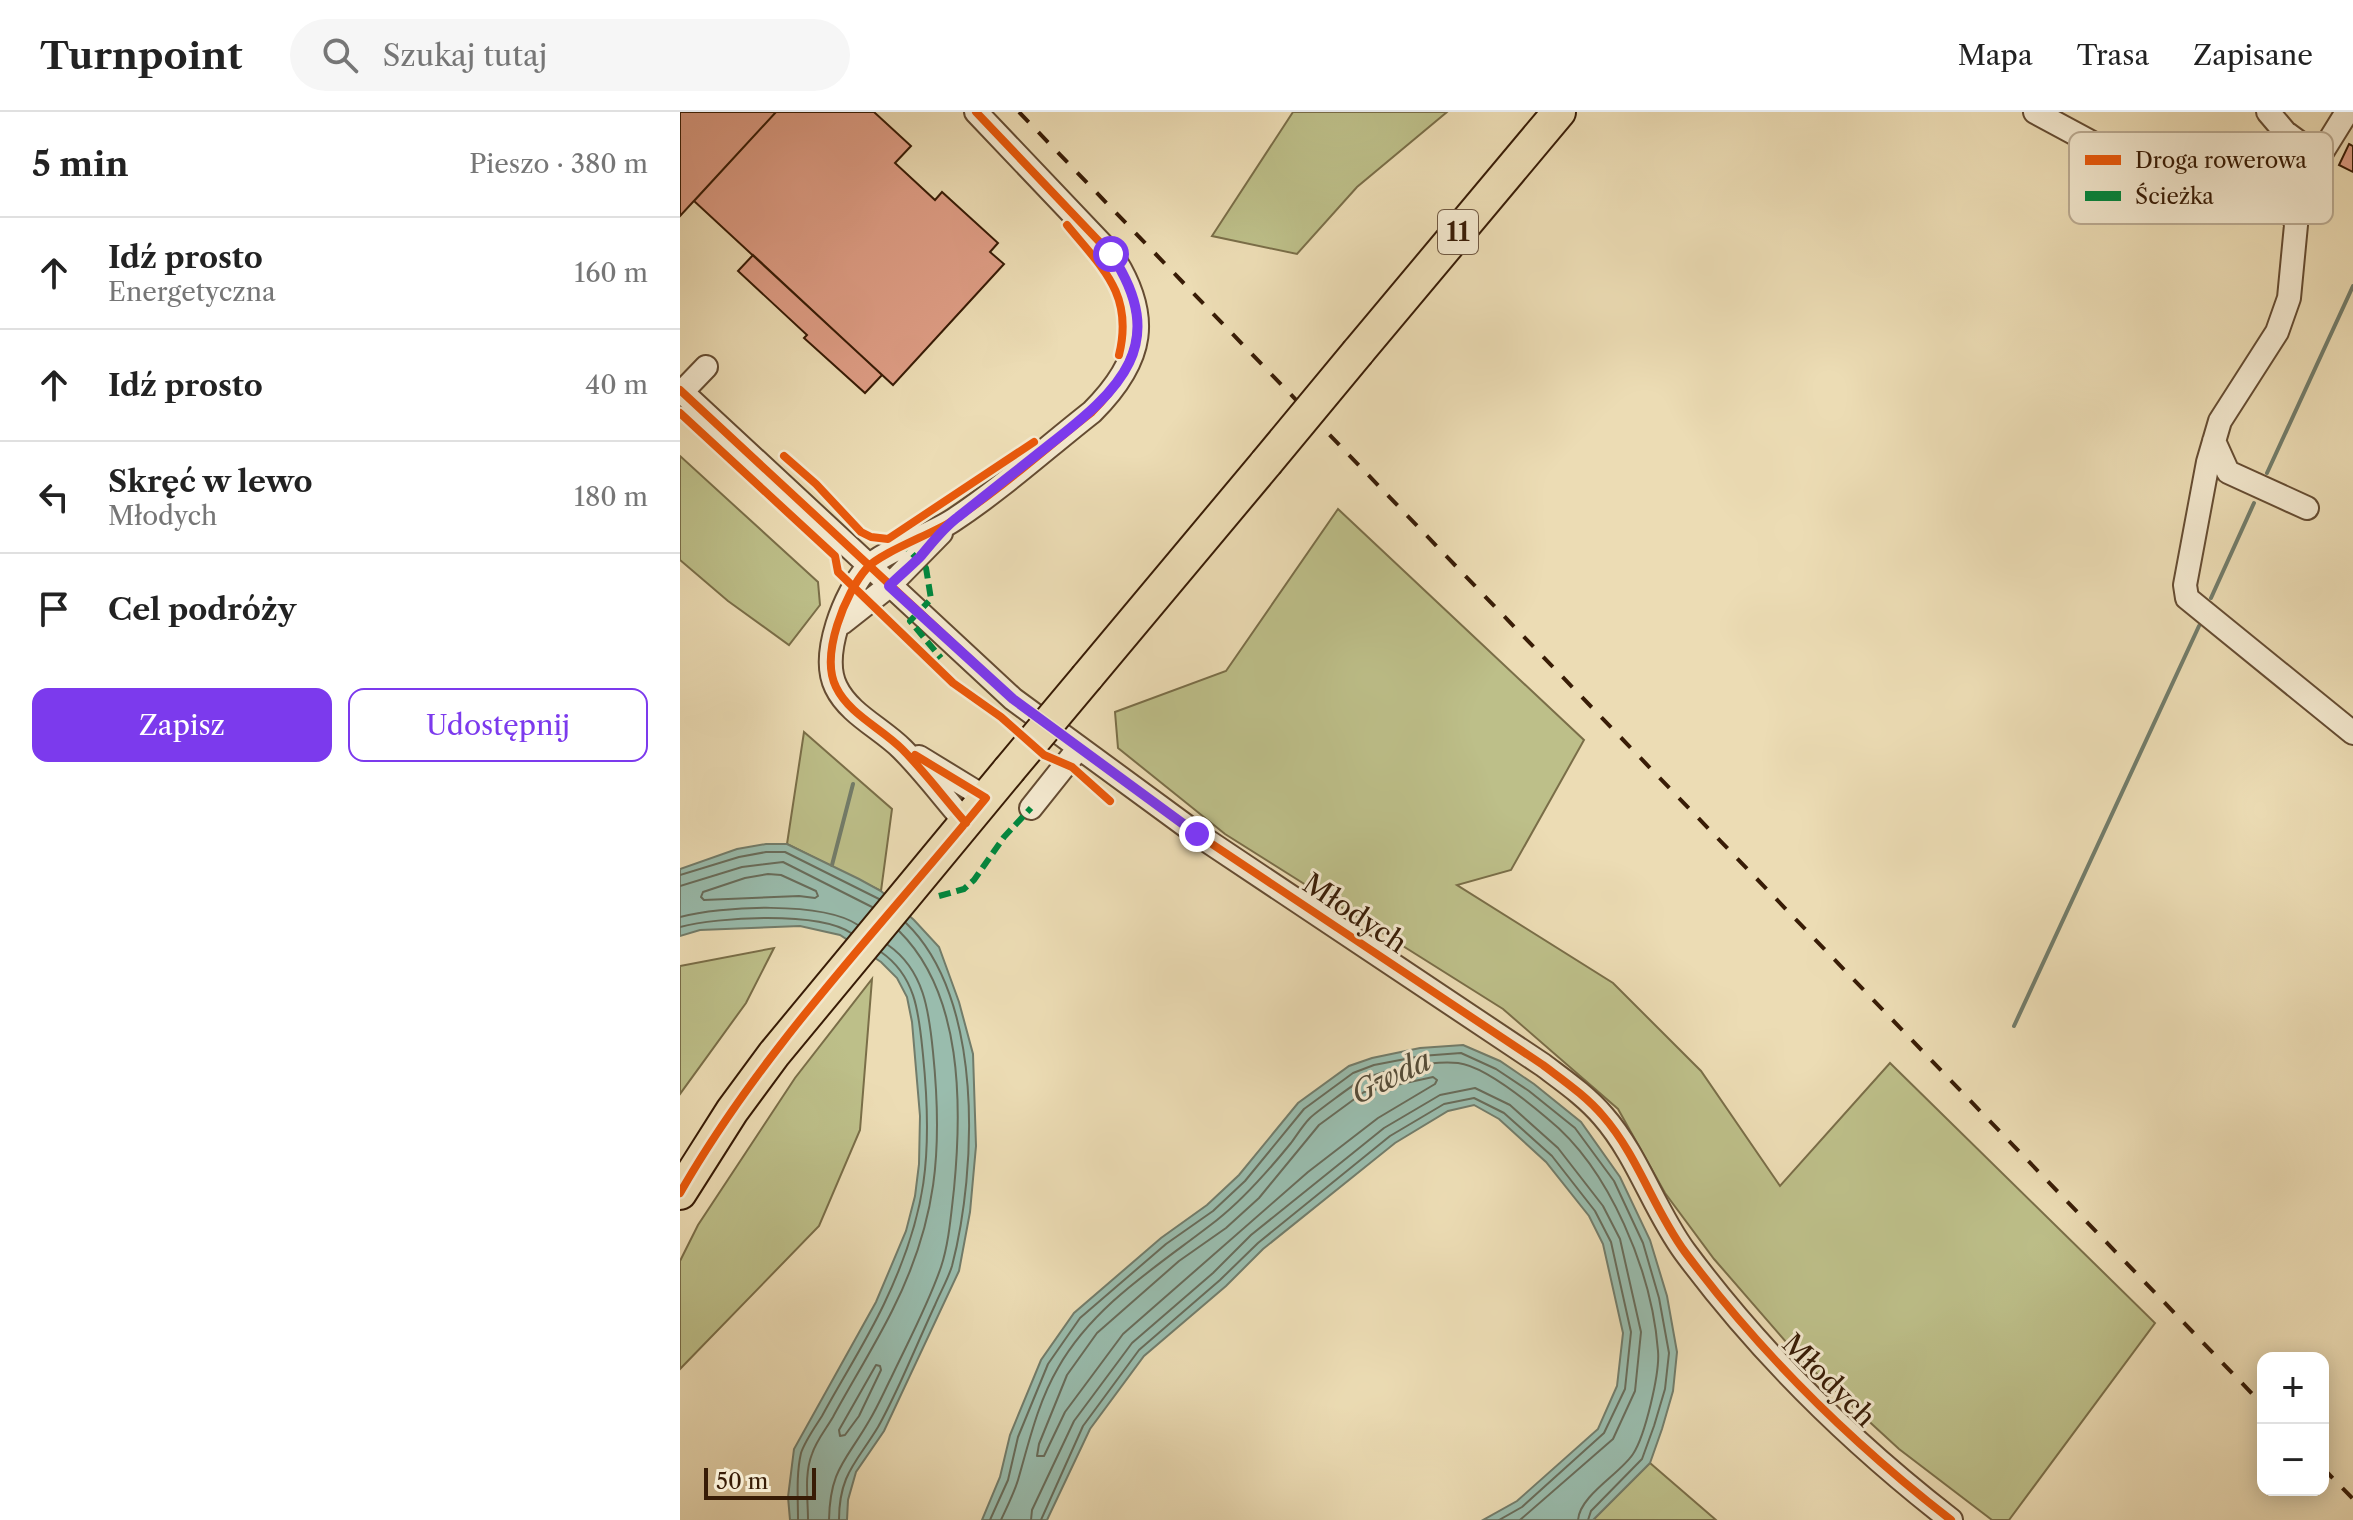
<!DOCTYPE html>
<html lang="pl">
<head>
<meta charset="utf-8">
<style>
	:root { --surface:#fff; --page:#f6f6f6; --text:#222; --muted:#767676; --line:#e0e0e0; --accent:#7c3aed }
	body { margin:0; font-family:"Libre Caslon Text",serif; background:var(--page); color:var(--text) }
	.controls { position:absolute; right:24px; bottom:24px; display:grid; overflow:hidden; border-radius:16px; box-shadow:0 4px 20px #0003 }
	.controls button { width:72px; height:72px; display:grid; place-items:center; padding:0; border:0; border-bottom:2px solid var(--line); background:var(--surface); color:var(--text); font:40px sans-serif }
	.scale { position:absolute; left:24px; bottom:20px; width:112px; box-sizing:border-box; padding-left:8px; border:4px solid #381c06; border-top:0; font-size:22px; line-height:28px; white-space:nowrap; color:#381c06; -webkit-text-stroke:6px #f3e8ce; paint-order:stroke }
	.stop { position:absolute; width:24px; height:24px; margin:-18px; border:6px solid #7c3aed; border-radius:50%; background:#fff }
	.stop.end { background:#7c3aed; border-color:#fff; box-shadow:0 2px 8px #0008 }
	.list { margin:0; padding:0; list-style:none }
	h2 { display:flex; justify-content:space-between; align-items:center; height:104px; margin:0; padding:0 32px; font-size:34px }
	h2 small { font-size:26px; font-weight:400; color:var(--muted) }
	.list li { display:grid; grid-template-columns:52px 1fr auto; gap:24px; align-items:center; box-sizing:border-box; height:112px; padding:0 32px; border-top:2px solid var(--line) }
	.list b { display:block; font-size:30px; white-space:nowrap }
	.list p { margin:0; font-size:26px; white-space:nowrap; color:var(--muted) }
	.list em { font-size:26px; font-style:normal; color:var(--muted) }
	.actions { display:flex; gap:16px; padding:24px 32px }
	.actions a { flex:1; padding:18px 0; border:2px solid var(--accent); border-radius:16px; text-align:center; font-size:28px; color:var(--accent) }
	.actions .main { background:var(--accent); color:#fff }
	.icon { flex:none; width:44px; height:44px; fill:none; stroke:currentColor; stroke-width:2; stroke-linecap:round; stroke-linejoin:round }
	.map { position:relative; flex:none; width:1673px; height:1408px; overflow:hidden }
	header { display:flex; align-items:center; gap:48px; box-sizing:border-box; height:112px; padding:0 40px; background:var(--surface); border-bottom:2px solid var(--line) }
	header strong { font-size:38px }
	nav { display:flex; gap:44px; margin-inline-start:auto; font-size:28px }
	.search { width:560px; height:72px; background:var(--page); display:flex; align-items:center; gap:20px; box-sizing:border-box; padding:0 28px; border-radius:44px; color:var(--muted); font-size:30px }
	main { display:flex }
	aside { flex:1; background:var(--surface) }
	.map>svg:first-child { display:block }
	.green { fill:#bdbf89; stroke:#7a6e48; stroke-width:2 }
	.water { fill:#99bcad; stroke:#727c6a; stroke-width:2 }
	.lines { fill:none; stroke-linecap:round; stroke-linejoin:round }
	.shore { stroke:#686c5a; stroke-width:2 }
	.stream { stroke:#727c6a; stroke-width:4 }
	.building { fill:#de9d85; stroke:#381c06; stroke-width:2 }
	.minor-casing { stroke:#654c32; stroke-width:26 }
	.highway-casing { stroke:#381c06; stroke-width:36 }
	.minor { stroke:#f3e8ce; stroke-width:22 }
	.highway { stroke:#ecdcb4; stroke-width:32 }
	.rail { stroke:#381c06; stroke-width:4; stroke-dasharray:14 14; stroke-linecap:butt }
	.highway-bridge-casing { stroke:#381c06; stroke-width:36; stroke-linecap:butt }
	.highway-bridge { stroke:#ecdcb4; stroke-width:32 }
	.quiet { stroke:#00873e; stroke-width:6; stroke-dasharray:12 6; stroke-linecap:butt }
	.cycleway-casing { stroke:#f3e8ce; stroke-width:13 }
	.cycleway { stroke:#e8590c; stroke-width:8 }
	.route { stroke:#7c3aed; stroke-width:10 }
	.labels { text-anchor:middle; stroke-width:6; stroke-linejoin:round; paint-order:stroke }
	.shield { fill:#f3e8ce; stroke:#705942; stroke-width:2 }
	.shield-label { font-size:26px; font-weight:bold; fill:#381c06 }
	.street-label { font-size:28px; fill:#381c06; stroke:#f3e8ce }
	.water-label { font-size:30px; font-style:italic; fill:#554c38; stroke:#f3e8ce }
	.key { fill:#f3e8ce; stroke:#bbab92; stroke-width:2 }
	.key-label { font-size:22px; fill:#381c06 }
</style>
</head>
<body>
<header>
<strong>Turnpoint</strong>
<div class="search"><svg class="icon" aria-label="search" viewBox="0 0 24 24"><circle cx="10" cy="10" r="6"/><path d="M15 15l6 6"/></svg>Szukaj tutaj</div>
<nav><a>Mapa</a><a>Trasa</a><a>Zapisane</a></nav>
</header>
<main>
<aside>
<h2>5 min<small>Pieszo · 380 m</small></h2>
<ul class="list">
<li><svg class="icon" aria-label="ahead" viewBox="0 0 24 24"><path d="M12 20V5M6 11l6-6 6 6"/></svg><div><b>Idź prosto</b><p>Energetyczna</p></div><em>160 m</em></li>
<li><svg class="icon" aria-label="ahead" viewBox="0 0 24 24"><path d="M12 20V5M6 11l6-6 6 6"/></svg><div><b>Idź prosto</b></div><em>40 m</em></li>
<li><svg class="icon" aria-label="left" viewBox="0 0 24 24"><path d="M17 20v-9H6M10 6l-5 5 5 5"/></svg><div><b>Skręć w lewo</b><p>Młodych</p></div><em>180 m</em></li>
<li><svg class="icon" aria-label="arrive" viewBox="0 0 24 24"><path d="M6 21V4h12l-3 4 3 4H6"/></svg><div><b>Cel podróży</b></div></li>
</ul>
<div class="actions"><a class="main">Zapisz</a><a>Udostępnij</a></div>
</aside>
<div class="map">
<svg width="1673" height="1408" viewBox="0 0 1673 1408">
	<rect width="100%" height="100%" fill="#ecdcb4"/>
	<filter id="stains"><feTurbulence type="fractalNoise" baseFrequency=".0025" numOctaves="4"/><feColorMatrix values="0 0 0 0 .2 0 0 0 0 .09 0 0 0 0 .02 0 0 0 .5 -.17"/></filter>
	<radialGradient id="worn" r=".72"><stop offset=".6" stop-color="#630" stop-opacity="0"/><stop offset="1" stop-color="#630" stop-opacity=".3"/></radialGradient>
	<path class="green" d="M613 0H767L677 75 617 142 532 124Z
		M0 344 138 470 140 493 109 533 48 489 0 448Z
		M658 397 904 628 831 758 777 773 933 871 1021 959 1100 1074 1210 951 1475 1211 1329 1408H1312L1219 1337 1120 1246 1034 1147 985 1081 938 997 823 897 545 722 438 636 435 600 546 559Z
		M124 620 212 697 201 779 107 732Z
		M94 836 66 891 0 982V854Z
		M192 867 180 1018 139 1114 0 1257V1149L18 1113 115 966Z
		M970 1351 1036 1408H913Z"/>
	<path class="water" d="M86 732H107L179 767 201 779 234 808 259 835 279 890 293 942 296 1034 290 1100 279 1159 204 1319 176 1360 168 1388 167 1408H110L108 1385 114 1337 196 1190 226 1119 235 1084 239 1052 240 1004 232 910 227 885 217 866 201 850 160 823 120 814 20 818 0 824V757L57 737Z
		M783 933 820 949 854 972 901 1010 940 1065 970 1128 987 1184 997 1240 993 1279 982 1317 970 1351 913 1408H803L837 1389 918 1317 937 1274 943 1221 923 1132 909 1104 866 1050 819 1007 794 993 768 999 715 1031 583 1137 546 1174 464 1244 410 1317 367 1408H302L320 1365 330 1323 361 1248 394 1201 481 1126 527 1093 559 1063 618 991 669 954 692 946 740 936Z"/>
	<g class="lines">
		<path class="shore" d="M88 762 101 763 136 779 138 784 135 786 119 784 24 788 21 785 23 780 65 766Z
			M0 763 59 745 86 740H105L199 787
			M0 774 62 755 103 750 192 795
			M0 805C41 794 142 789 178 813
			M0 815C38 805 138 799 171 821
			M753 965 757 968 755 972 698 1006 628 1060 443 1222 385 1300 364 1344H357L359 1332 387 1263 417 1221 499 1149 546 1116 579 1086 639 1013 684 980Z
			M196 1253 200 1254 201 1258 179 1304 165 1323 160 1324 159 1318Z
			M118 1408C118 1386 116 1363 121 1341 125 1329 135 1315 142 1304 162 1267 186 1230 204 1192 247 1102 253 1042 243 943 239 904 237 865 201 840
			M128 1408C128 1387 124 1362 132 1342 136 1329 146 1317 153 1305 172 1270 194 1235 212 1199 257 1110 263 1038 253 940 249 899 244 858 208 833
			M149 1408C150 1357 166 1349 189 1309 197 1296 204 1280 211 1266 228 1230 248 1193 261 1155 269 1131 271 1102 274 1077 282 994 283 882 219 819
			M159 1408C159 1362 177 1350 198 1315 206 1301 213 1286 220 1271 232 1245 243 1219 255 1193 260 1181 268 1167 272 1154 297 1057 304 886 226 811
			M310 1408 328 1368 338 1325 368 1252 400 1206 486 1132 533 1099 565 1069 624 997 673 961 694 953 741 944 781 941 816 957 849 979 895 1016 934 1069 963 1131 979 1186 989 1241 985 1277 974 1314 962 1347 911 1399 908 1408
			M321 1408C327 1395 334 1381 338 1368 349 1330 358 1290 378 1256 414 1192 481 1152 537 1108 565 1086 589 1058 611 1031 617 1023 623 1013 630 1006 635 1001 674 972 680 969 702 958 754 948 778 951 804 954 848 990 868 1007 930 1057 972 1160 978 1239 980 1261 965 1324 953 1342 940 1362 900 1383 898 1408
			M351 1408 352 1398 394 1309 452 1231 533 1161 571 1123 704 1016 760 983 795 976 830 993 878 1036 923 1094 940 1127 961 1220 955 1279 933 1327 840 1408
			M361 1408 403 1314 459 1238 540 1168 578 1131 710 1024 764 992 794 986 824 1001 872 1044 915 1099 931 1130 951 1220 945 1277 924 1321 842 1395 819 1408"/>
		<path class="stream" d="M1587 361 1673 174
			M1531 486 1574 391
			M152 753 173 672
			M1334 914 1519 514"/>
	</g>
	<path class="building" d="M0 0H96L0 104Z
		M96 0H194L231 34 215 51 255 88 262 80 318 131 310 140 324 152 213 273 14 89Z
		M1669 32 1673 34V60L1659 53Z
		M73 143 202 263 185 281 124 226 127 223 58 159Z"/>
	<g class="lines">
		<defs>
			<path id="minor" d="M1355 0 1472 63 1532 91 1560 61 1607 72 1620 31 1605 20 1588 0
				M1667 0 1628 63 1612 97 1616 113 1609 186 1597 220 1540 309 1528 350 1505 473 1507 486 1673 621
				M0 278 333 587 517 722 863 953C884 969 906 984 923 1004 958 1044 974 1098 1005 1140 1080 1241 1172 1331 1271 1408
				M2 280 26 255
				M1534 329 1548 360 1627 396
				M162 511 209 474 261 421
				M239 645 306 686
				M351 696 398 637
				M286 711C264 686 245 660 222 637 201 616 169 602 156 575 140 543 165 481 187 456 200 441 252 422 272 409 321 377 366 336 412 300 464 248 472 204 431 142L296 0"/>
			<path id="highway" d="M678 240 879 0
				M407 565 586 351
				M0 1081 52 999 94 942 329 658"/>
		</defs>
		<use href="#minor" class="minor-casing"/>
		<use href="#highway" class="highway-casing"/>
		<use href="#minor" class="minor"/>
		<use href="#highway" class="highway"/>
		<path class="rail" d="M339 0 1583 1293
			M1643 1356 1673 1387"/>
		<defs>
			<path id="highway-bridge" d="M586 351 678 240
				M329 658 407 565"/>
		</defs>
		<use href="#highway-bridge" class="highway-bridge-casing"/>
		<use href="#highway-bridge" class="highway-bridge"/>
		<path class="quiet" d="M220 429 246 456 251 487 230 509 261 546
			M259 784 284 777 294 768 324 725 351 696"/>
		<defs>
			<path id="cycleway" d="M387 113C422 156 454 182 439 243
				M0 278 333 587 517 722 863 953C884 969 906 984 923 1004 958 1044 974 1098 1005 1140 1080 1241 1172 1331 1271 1408
				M0 301 155 444 158 460 273 571 321 605 364 643 392 655 430 689
				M104 344 136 372 181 420 191 425 208 427 354 330
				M286 711C264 686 245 660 222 637 201 616 169 602 156 575 140 543 165 481 187 456 200 441 252 422 272 409 321 377 366 336 412 300 464 248 472 204 431 142L296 0
				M0 1081C83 936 201 815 306 686L235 643"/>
		</defs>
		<use href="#cycleway" class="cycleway-casing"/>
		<use href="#cycleway" class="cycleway"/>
	</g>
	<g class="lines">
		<path class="route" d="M431 142C491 232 440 278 369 333 339 357 308 381 278 405 263 416 252 431 240 445 230 455 219 464 209 474L333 587 517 722"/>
	</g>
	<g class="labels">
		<rect class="shield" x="758" y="98" width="40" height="44" rx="6"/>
		<g class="shield-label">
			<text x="778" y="129">11</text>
		</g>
		<g class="street-label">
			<text transform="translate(675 801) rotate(34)" y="10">Młodych</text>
			<text transform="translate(1149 1268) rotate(45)" y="10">Młodych</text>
		</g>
		<g class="water-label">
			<text transform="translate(711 965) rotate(-26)" y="10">Gwda</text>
		</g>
	</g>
	<rect x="1389" y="20" width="264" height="92" rx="12" class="key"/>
	<rect x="1405" y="43" width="36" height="10" fill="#e8590c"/>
	<rect x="1405" y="79" width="36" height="10" fill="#00873e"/>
	<g class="key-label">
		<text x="1455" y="56">Droga rowerowa</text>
		<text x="1455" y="92">Ścieżka</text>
	</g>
	<rect width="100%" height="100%" filter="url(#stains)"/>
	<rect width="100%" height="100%" fill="url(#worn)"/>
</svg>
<div class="controls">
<button>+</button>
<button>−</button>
</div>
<div class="scale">50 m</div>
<div class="stop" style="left:431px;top:142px"></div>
<div class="stop end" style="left:517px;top:722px"></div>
</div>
</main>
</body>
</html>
